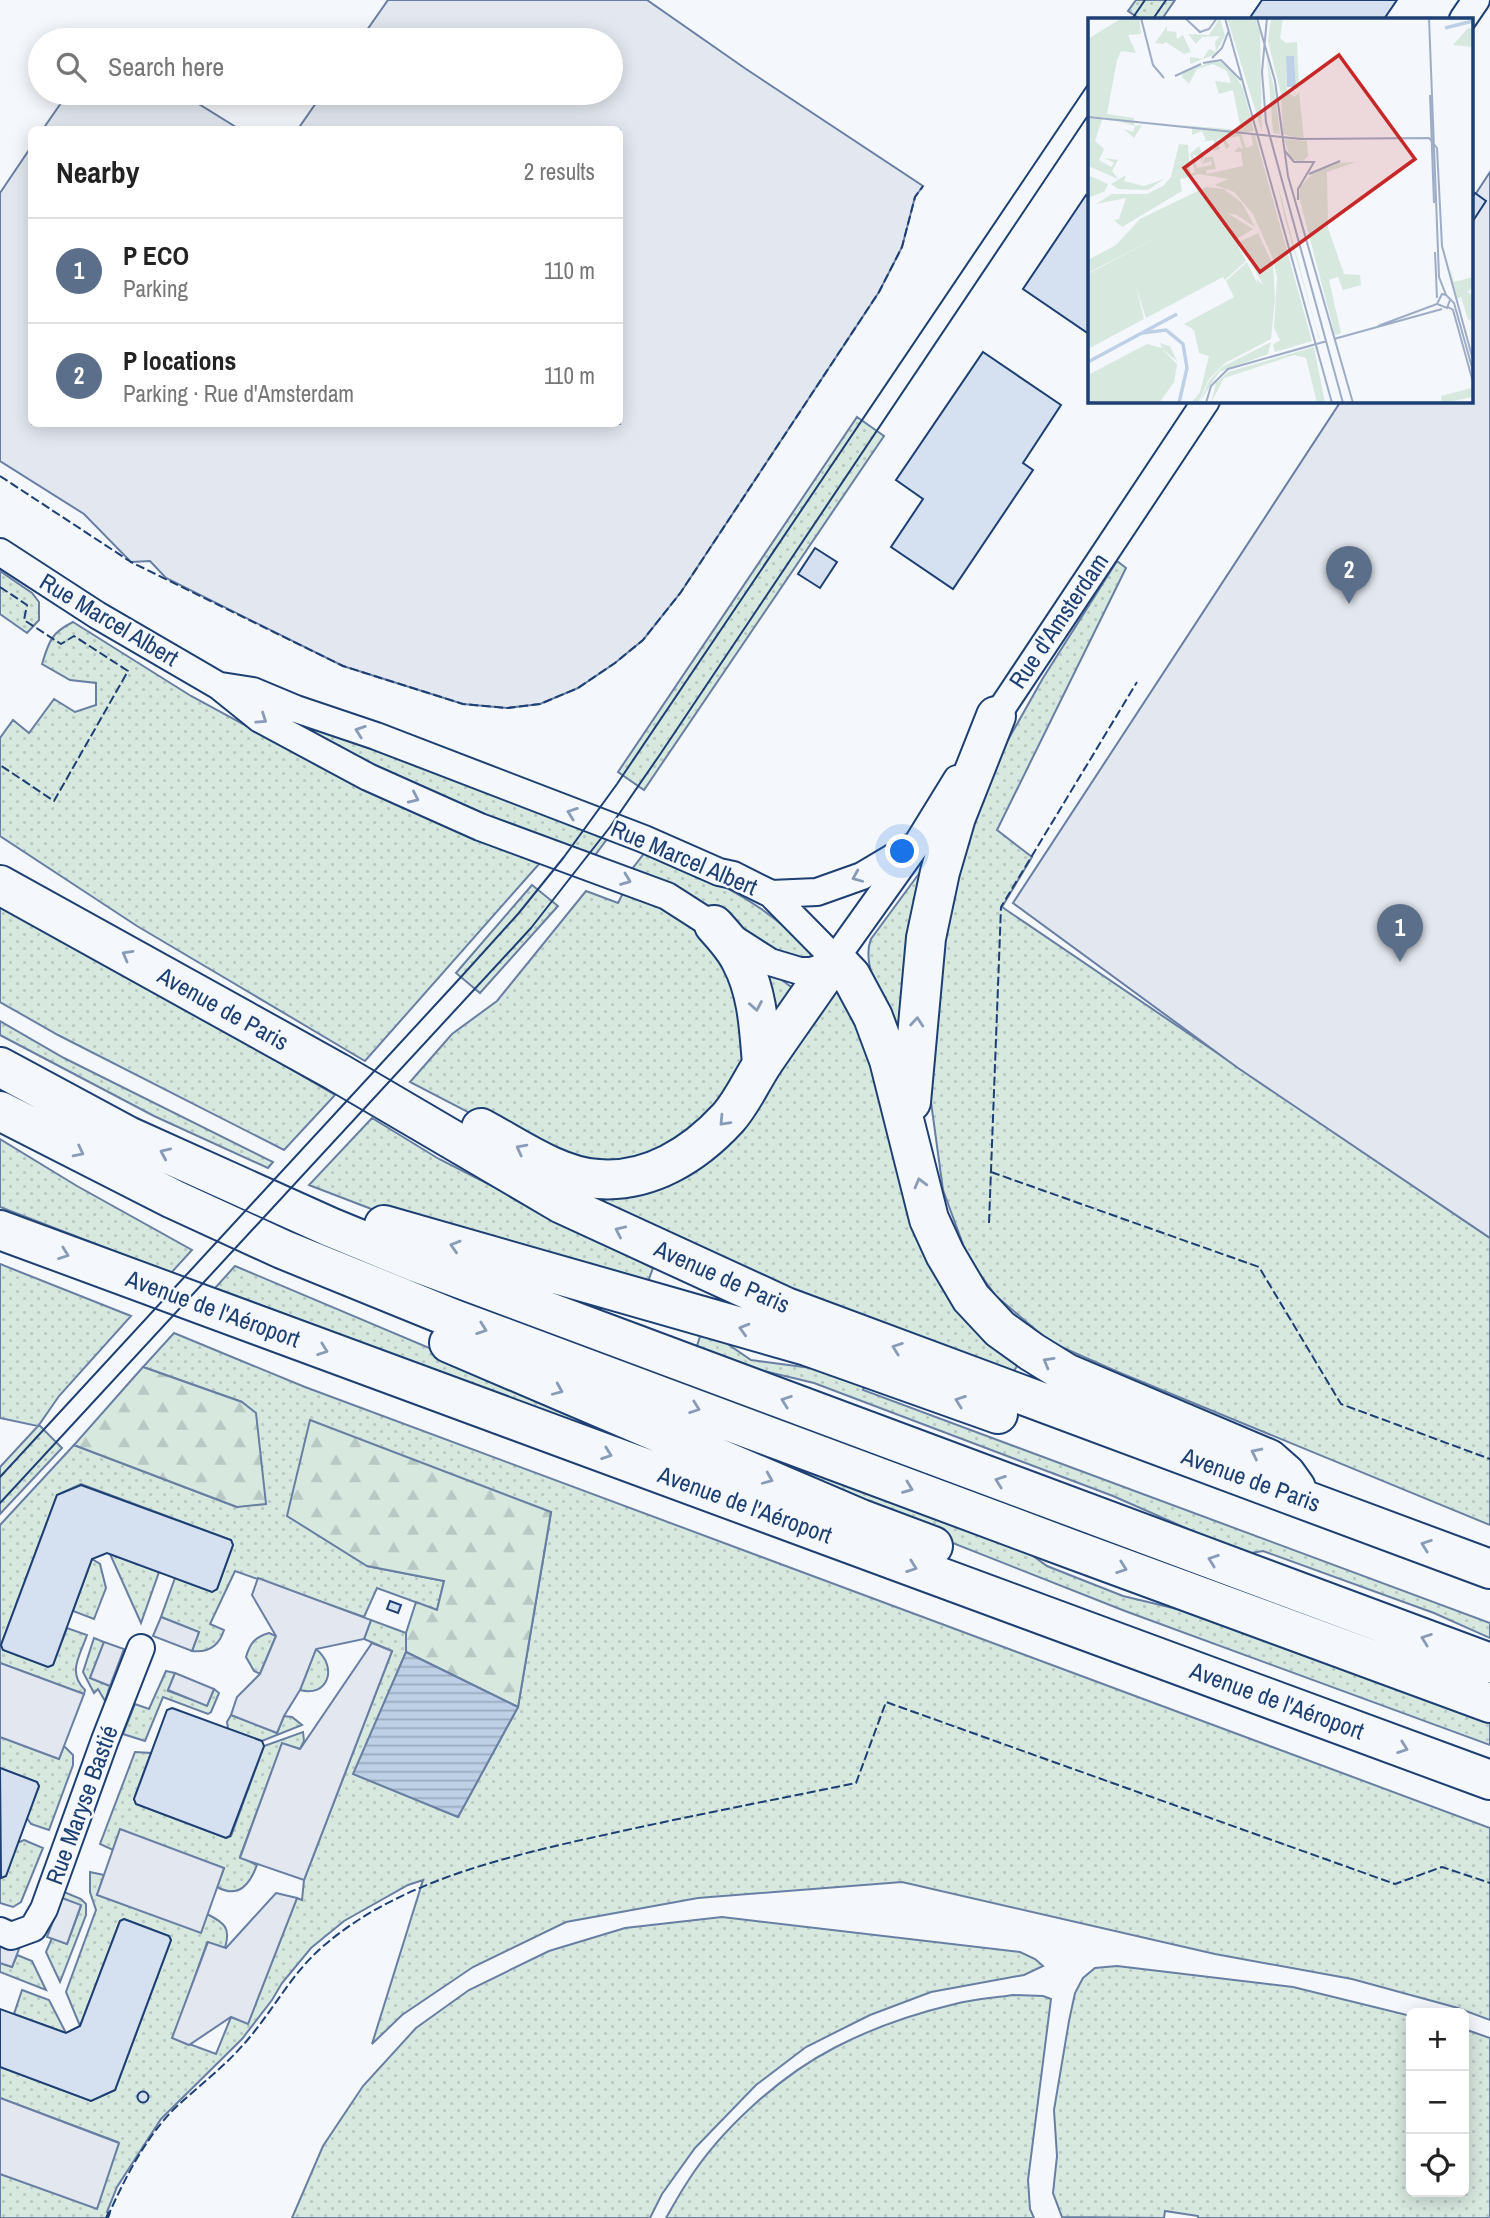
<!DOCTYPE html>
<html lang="en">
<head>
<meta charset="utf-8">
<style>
	:root { --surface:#fff; --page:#f2f2f2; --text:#222; --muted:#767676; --line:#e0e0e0; --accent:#c62828 }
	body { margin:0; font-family:"Archivo Narrow",sans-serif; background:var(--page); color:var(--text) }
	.controls { position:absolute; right:21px; bottom:21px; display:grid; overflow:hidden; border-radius:10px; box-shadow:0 4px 18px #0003 }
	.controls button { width:63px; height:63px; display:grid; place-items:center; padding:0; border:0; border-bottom:2px solid var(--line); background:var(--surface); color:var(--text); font:35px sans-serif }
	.you { position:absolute; left:903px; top:852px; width:24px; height:24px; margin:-18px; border:5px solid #fff; border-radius:50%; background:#1a73e8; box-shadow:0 0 0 10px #1a73e833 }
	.badge { display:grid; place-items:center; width:46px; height:46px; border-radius:50%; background:var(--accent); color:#fff; font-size:23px; font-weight:700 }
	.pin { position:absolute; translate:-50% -58px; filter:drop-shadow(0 2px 4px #0008) }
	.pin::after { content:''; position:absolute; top:37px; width:24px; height:21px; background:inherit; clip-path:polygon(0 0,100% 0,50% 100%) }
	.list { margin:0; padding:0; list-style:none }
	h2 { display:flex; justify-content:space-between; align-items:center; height:91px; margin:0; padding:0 28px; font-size:30px }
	h2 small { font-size:23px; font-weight:400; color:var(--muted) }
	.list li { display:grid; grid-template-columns:46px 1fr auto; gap:21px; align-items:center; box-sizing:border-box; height:105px; padding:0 28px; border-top:2px solid var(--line) }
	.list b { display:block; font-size:26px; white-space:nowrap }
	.list p { margin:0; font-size:23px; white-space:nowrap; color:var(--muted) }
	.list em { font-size:23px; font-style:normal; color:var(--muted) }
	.icon { flex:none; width:38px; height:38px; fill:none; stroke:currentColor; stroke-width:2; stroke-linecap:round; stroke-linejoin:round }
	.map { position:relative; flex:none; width:1490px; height:2218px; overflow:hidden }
	.search { position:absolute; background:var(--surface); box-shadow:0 4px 18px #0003; left:28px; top:28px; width:595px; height:77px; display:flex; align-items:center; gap:18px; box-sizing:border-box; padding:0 24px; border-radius:38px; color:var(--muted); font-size:26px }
	.panel { position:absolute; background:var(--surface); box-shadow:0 4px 18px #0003; left:28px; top:126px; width:595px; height:301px; border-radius:10px }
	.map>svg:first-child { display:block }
	.grass { fill:url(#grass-dots); stroke:#687fa3; stroke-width:2 }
	.forest { fill:url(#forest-firs); stroke:#687fa3; stroke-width:2 }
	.parking { fill:#e3e8f0; stroke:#687fa3; stroke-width:2 }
	.water { fill:url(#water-rules); stroke:#687fa3; stroke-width:2 }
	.building { fill:#d5e0f0; stroke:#1d3f73; stroke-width:2 }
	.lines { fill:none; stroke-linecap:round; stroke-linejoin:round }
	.street-casing { stroke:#1d3f73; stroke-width:30 }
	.highway-casing { stroke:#1d3f73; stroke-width:42 }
	.street { stroke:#f4f7fb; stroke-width:26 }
	.highway { stroke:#f4f7fb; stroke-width:38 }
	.tram { stroke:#1d3f73; stroke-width:2 }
	.fence { stroke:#1d3f73; stroke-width:2; stroke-dasharray:9 3.5; stroke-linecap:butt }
	.wall { stroke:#1d3f73; stroke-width:3.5 }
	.oneway { stroke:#889bb7 }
	.labels { text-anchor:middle; stroke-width:5; stroke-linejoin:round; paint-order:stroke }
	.street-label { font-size:24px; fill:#1d3f73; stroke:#f4f7fb }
	.inset-river { fill:none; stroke:#bed0e5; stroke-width:3.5 }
	.inset-road { fill:none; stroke:#9eadc5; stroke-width:2 }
	.view { fill:#c62828; fill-opacity:0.15; stroke:#c62828; stroke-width:3.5 }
	.inset-edge { fill:none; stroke:#1d3f73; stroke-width:3.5 }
</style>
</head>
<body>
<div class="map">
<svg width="1490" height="2218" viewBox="0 0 1490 2218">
	<defs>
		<pattern id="grass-dots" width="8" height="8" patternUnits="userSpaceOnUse" patternTransform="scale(1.75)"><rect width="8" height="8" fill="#d7e8df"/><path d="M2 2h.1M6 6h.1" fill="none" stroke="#b8c8c3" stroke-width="1.8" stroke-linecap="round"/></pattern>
		<pattern id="forest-firs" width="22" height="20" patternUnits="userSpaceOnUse" patternTransform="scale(1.75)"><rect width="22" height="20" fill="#d7e8df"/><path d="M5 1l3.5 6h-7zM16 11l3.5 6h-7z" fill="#b8c8c3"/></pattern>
		<pattern id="water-rules" width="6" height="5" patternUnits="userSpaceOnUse" patternTransform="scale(1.75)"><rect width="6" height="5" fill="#bed0e5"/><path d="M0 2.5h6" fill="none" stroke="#9aaabe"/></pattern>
	</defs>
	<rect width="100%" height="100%" fill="#f4f7fb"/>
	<path class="grass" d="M1136 0H1175L1162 19H1140L1128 11Z
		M857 417 884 436 644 790 618 772Z
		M1117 561 1126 568 997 830 1032 857 1002 907 1490 1238V1525L1118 1372 1050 1342 996 1296 968 1258 943 1190 924 1051 947 892 986 779 1043 678Z
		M0 571 32 593 39 602V620L27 633 0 614Z
		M73 622 191 696 354 784 539 864 365 1061 137 926 0 836V738L13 720 29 733 54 699 75 712 96 705V683L70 680 42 664C49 641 51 633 73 622Z
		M289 719 578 824 610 835 593 858 414 787 288 721Z
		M646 851C696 872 747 893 788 930 796 938 805 944 811 954L810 957 804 960 781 957 629 873Z
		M929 860 904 1032 897 1031C886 1006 860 966 871 939Z
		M532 885 558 906 480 993 456 973Z
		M625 889 673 910 723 952 749 1053 691 1143 608 1166 516 1137 410 1082 452 1034 497 1001 586 891 618 903Z
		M0 899 335 1095 284 1150 58 1035 0 1002Z
		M760 964 794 989 776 1018Z
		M833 990 838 992 866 1041 896 1152 1021 1360 1012 1374 814 1299 602 1205 570 1183 654 1182Z
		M0 1021 64 1058 273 1162 268 1168 154 1116 0 1035Z
		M372 1118 439 1159 653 1268 646 1287 387 1215 309 1185Z
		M0 1139 77 1186 192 1250 171 1273 0 1207Z
		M0 1264 131 1316 59 1396 39 1425 62 1448 0 1514V1467L38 1426 0 1418Z
		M235 1266 569 1407 631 1444 215 1288Z
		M703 1327 751 1360 811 1368 869 1373 863 1390 1490 1623V1638L1434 1613 1263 1551 1245 1554 1113 1496 814 1383 760 1370 696 1349Z
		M174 1333 305 1387 1490 1828V2020L1458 2008 1352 1979 1215 1954 902 1882 698 1898 566 1922 473 1967 402 2015 372 2044 423 1880 408 1885 344 1921 311 1948 282 1983 272 2000 242 2039 161 2119 117 2187 107 2212 109 2213 108 2218H0V2174L97 2208 118 2142 0 2098V2067L91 2101 115 2090 171 1940 169 1936 124 1919 120 1921 80 2026 66 1992 96 1910 90 1892V1872L104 1875 97 1895 201 1932 207 1914C225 1923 231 1928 225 1948L207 1943 173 2038 216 2054 231 2017 248 2023 297 1898 302 1900 304 1880 392 1651 364 1639 371 1620 406 1633V1652L354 1774 458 1817 518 1707 551 1513 367 1566 444 1581 437 1610 377 1588 364 1617 235 1571 210 1624 224 1630C219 1646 209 1653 192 1651L199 1632 161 1617 175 1578 212 1592 217 1589 233 1545 231 1540 81 1484 57 1495 1 1645 4 1650 48 1667 53 1665 67 1628 87 1635C80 1656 67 1672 85 1690L84 1694 0 1663V1525L74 1445 237 1507 242 1402 143 1367Z
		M723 1434 1029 1553 1047 1566 1123 1596 1223 1620 1490 1720V1745L1125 1611 778 1474 719 1446Z
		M110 1554 159 1572 141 1623Z
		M92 1559 100 1564 106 1588 94 1619 73 1611Z
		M269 1633 276 1636 260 1674 254 1671 246 1657C250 1643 255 1637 269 1633Z
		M94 1638 104 1642 90 1678 110 1686 105 1701 98 1689 94 1693 83 1672Z
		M316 1649C339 1668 327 1698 300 1690Z
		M166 1671 175 1673 168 1691 207 1705 214 1689 219 1693 211 1712 208 1714 163 1697 145 1741 123 1734 135 1704 149 1709Z
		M231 1715 277 1733 284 1716 292 1717 302 1725 262 1741 228 1729 227 1722Z
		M303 1732 304 1741 300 1749 282 1744 240 1857 257 1865C250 1884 239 1899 217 1887L224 1868 120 1830 113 1850 100 1844 135 1752 151 1753 134 1799 136 1804 226 1838 231 1836 264 1746Z
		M0 1737 59 1759 64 1746 73 1755V1765L49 1830 31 1824 27 1818 39 1786 37 1782 0 1768Z
		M24 1840 43 1848 21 1902 13 1907 0 1903V1878L6 1876 17 1843Z
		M64 1892 81 1899 86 1904V1915L60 1982 46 1952 52 1938 67 1944 81 1906 62 1898Z
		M722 1917 1020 1952 1035 1959 1043 1966 1024 1975 931 1992 870 2015 806 2047 756 2085 695 2148 662 2194 650 2218H292L323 2146 363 2086 416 2028 469 1990 549 1951 625 1928Z
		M17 1955 32 1961 46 1990 0 1972V1963L12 1967Z
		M1117 1966 1293 1987 1411 2016V2192H1464V2029L1490 2038V2218H1198V2216L1165 2211 1164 2218 1062 2217 1053 2193 1057 2156 1054 2110 1069 2021 1075 1993 1083 1978 1095 1968Z
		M22 1990 49 2000 66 2033 14 2014Z
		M1013 1995 1043 1996 1051 1999 1028 2180 1030 2209 1034 2218H666C673 2206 680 2193 688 2181 721 2129 780 2076 834 2048 872 2028 913 2014 955 2004 974 1999 994 1998 1013 1995Z"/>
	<path class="forest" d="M143 1367 242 1402 256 1413 266 1504 237 1507 74 1445Z
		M310 1420 551 1512 518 1707 406 1652V1633L416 1602 437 1610 444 1581 367 1566 287 1516Z"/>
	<path class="parking" d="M388 0H647L746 69 923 186 915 197 902 247 879 292 681 592 643 640 615 663 578 688 540 704 507 708 463 704 343 666 166 578 150 561 131 562 84 514 0 461V193L31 147 32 424H620V130L298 129 323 93H611V40H360Z
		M68 93H181L239 129H43Z
		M1490 172V1238L1238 1068 1013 903 1341 401H1471V201Z
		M258 1578 371 1620 364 1639 316 1649 300 1690 284 1716 277 1733 231 1715 237 1697 260 1674 276 1636 252 1595Z
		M161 1617 199 1632 192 1651 153 1636Z
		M104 1642 124 1649 110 1686 90 1678Z
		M372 1643 392 1651 304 1880 240 1858 282 1743 300 1749Z
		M0 1663 84 1694 59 1759 0 1737Z
		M175 1673 214 1689 207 1706 168 1690Z
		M120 1829 224 1868 201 1933 97 1895Z
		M276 1893 297 1898 248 2024 231 2017 189 2045 172 2038 208 1942 226 1948Z
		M62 1898 81 1905 67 1944 47 1937Z
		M0 1942 19 1949 12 1967 0 1963Z
		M0 2098 119 2143 97 2209 0 2174Z"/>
	<path class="water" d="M406 1652 518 1707 458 1817 353 1774Z"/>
	<path class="building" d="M1262 0H1397L1384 19H1249Z
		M1475 193 1486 201 1471 224V200Z
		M1086 195 1089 198V334L1023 289Z
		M983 352 1061 405 1023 463 1033 470 953 589 891 547 923 499 896 480Z
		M815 548 837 562 820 588 798 574Z
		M81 1485 231 1540 233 1545 217 1589 212 1592 107 1553 92 1559 53 1665 48 1667 3 1650 1 1645 57 1495Z
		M390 1601 401 1605 398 1613 387 1609Z
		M172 1708 262 1741 264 1746 230 1836 226 1838 136 1804 134 1799 167 1710Z
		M0 1768 37 1782 39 1786 6 1876 1 1878Z
		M124 1919 169 1936 171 1940 115 2090 91 2101 0 2067V2009L66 2033 80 2026 120 1921Z
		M137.5 2097a5.5 5.5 0 1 1 11 0a5.5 5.5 0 1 1-11 0Z"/>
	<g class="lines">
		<defs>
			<path id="street" d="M1463 19 1476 0
				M0 552 97 615 219 686 260 719 368 777 480 827 667 896 770 962 800 971H811L821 968 835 959 917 844 957 779
				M221 686 253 691 296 709 376 736 644 839 719 872 733 875 771 894 835 959
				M988 729 1206 401
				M771 894 817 892 862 876 909 848
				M0 1931 11 1936 33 1928 44 1909 105 1740 141 1648"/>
			<path id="highway" d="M0 885 337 1072 562 1204 786 1307 1490 1569
				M714 925C724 936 735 948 741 961 758 993 759 1029 762 1064
				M0 1067 128 1136 330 1227 415 1262 1490 1663
				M911 1102 926 938 940 872 956 817 996 716
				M0 1111 173 1199 282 1249 454 1319 1074 1550 1490 1703
				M481 1128C515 1146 558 1177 598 1179 649 1183 694 1155 728 1118 743 1101 752 1079 765 1060 788 1026 812 993 835 959L851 976 873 1017 889 1060 929 1219 945 1254 971 1298 1000 1329 1032 1352 1066 1373 1269 1459 1286 1474 1296 1488
				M384 1225 807 1346 998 1414
				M0 1230 1490 1780
				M449 1343 861 1519 933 1546"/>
		</defs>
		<use href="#street" class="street-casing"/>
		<use href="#highway" class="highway-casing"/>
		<use href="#street" class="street"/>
		<use href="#highway" class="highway"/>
		<path class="tram" d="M1132 19 1145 0
			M1153 19 1166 0
			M0 1477 461 977 518 914 564 857 617 784 1089 83
			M0 1503 531 928 610 827 661 753 1089 114"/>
		<path class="fence" d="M0 476 131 562 343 666 463 704 507 708 540 704 578 688 615 663 643 640 681 592 879 292 902 247 915 197 923 186
			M0 587 27 605 24 620 61 644 74 636 128 671 54 801 0 765
			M991 1172 1259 1267 1341 1404 1490 1459
			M989 1223 1001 907 1137 682
			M107 2218C124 2180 144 2140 173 2110 196 2088 222 2069 243 2045 273 2012 292 1971 327 1943 407 1876 523 1853 622 1831 700 1814 778 1799 856 1783L886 1702 1395 1884 1442 1867 1490 1883"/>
		<path class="wall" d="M107 2218 109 2213"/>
	</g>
	<defs><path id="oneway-chevron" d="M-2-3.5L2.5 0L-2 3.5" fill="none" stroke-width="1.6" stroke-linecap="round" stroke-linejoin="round" transform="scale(1.75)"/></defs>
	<g class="oneway">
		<use href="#oneway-chevron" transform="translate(262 719) rotate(34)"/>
		<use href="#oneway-chevron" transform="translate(360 731) rotate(-161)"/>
		<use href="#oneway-chevron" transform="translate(414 798) rotate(25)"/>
		<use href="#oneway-chevron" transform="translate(572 813) rotate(-160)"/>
		<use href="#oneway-chevron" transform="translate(857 877) rotate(157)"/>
		<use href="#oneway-chevron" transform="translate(626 880) rotate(21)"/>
		<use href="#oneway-chevron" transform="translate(127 955) rotate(-151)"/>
		<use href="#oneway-chevron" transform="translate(756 1006) rotate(80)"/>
		<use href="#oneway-chevron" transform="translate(917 1022) rotate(-85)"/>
		<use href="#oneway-chevron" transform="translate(724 1121) rotate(133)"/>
		<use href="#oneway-chevron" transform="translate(521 1149) rotate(-152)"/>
		<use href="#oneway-chevron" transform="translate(79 1152) rotate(27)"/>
		<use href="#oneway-chevron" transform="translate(165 1153) rotate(-156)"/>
		<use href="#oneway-chevron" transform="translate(920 1183) rotate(-105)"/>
		<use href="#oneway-chevron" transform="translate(620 1231) rotate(-155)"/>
		<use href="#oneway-chevron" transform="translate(455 1246) rotate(-163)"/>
		<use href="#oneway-chevron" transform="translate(64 1254) rotate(20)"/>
		<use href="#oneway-chevron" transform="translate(482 1329) rotate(20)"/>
		<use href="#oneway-chevron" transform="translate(744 1329) rotate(-164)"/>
		<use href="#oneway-chevron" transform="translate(897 1348) rotate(-160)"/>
		<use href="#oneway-chevron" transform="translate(323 1350) rotate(20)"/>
		<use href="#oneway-chevron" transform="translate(1048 1362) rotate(-150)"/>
		<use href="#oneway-chevron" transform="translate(558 1390) rotate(23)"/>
		<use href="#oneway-chevron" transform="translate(786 1401) rotate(-160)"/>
		<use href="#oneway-chevron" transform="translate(960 1401) rotate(-160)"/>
		<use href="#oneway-chevron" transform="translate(695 1408) rotate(20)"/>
		<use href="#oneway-chevron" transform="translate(1256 1453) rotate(-154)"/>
		<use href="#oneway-chevron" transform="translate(607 1454) rotate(20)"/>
		<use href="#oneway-chevron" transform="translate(768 1479) rotate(23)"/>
		<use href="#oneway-chevron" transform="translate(1000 1481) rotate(-160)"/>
		<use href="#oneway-chevron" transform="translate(908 1488) rotate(21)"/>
		<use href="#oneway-chevron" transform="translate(1426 1545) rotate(-160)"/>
		<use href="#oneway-chevron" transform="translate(1213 1560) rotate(-160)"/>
		<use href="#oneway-chevron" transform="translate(912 1567) rotate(20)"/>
		<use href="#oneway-chevron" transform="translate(1122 1568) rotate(20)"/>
		<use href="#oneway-chevron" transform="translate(1426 1639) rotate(-160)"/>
		<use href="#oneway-chevron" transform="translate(1403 1748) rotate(20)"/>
	</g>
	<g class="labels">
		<g class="street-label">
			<text transform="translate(109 620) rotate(31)" y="8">Rue Marcel Albert</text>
			<text transform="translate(1059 621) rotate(-56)" y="8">Rue d'Amsterdam</text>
			<text transform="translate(684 858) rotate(23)" y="8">Rue Marcel Albert</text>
			<text transform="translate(223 1009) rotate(29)" y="8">Avenue de Paris</text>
			<text transform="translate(722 1277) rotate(24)" y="8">Avenue de Paris</text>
			<text transform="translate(213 1309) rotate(20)" y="8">Avenue de l'Aéroport</text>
			<text transform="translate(1251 1480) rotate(20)" y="8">Avenue de Paris</text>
			<text transform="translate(745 1505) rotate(20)" y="8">Avenue de l'Aéroport</text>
			<text transform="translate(1277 1701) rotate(20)" y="8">Avenue de l'Aéroport</text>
			<text transform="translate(82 1805) rotate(-70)" y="8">Rue Maryse Bastié</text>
		</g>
	</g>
	<g transform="translate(1088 18)">
		<rect width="385" height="385" fill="#f4f7fb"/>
		<path d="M34 0H51L53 16 40 17 48 35 33 33 29 42 19 96 46 100V108L54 107 46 120 36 111 45 114 47 108 15 99 7 123 16 131 11 142 23 149 26 145 17 140 30 142 24 153 30 161 0 148V21ZM132 0 137 18 126 37 102 46V39L115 41 121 31 128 34 127 24 132 18 114 19 108 26 100 16 121 17ZM139 0H167L172 13 174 114ZM183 0H195L192 20 198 25 209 24 211 69 208 71 206 38H198L199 74 207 79 211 74 216 122 195 116 193 76 180 23ZM79 8V13L88 14 89 21 95 17 103 34 96 36 78 24 75 26 67 25ZM380 10 385 11V87L384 29 365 27ZM179 39 187 75 192 116 185 115ZM129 42 141 48 155 70 166 113 153 115 158 130 165 127 163 116 167 117 224 323 187 334 185 327 192 322 186 310 189 259 185 241 165 196 146 174 127 167 140 161 111 156 92 161 94 173 34 209 26 202 31 201 38 180 8 186 24 176H59L75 168 83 159 91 126 100 127 102 156 107 154 102 136 111 128 116 139 112 145 114 138 105 137 109 150 124 147 123 143 114 146 117 139H125L128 151 118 152 119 156 155 148 153 134H146L150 129 155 131 151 118 136 121 142 128 138 131 134 120 129 121 132 131 126 133V122L113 124 118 122 114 113 104 117V109L91 107 153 112 145 72 131 76 127 63 143 65 139 53 125 46 109 51 101 66 94 59 95 54ZM196 121 219 123 220 138 215 143 203 142ZM268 144 239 154 240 210 256 256 272 257 273 267 255 272 250 259 241 262 253 315 247 317 211 179 212 169 225 155 247 145ZM0 157 20 166 17 173 0 180ZM188 160 227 306 232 321H231L196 197ZM118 169 136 171 154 185 167 209 149 197 139 195 165 211 149 221V225L170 215 185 247 187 281 183 321 137 345 121 361 110 385H103L112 374 121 338 111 335 106 312 96 306 146 279 138 263 159 244 169 265V261L175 267 156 231 150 228 158 243 137 262 135 259 58 300 48 269 56 301 0 331V256L79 214 0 255V242L28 227 52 201ZM361 246 366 264 385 259V270L379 274 385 277V301L380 302 373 279 368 281ZM183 324 180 336 131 354 111 385 121 363 134 349ZM72 325 82 328 89 343 74 331 89 346 86 364 72 384 0 385V357L59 326 74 330ZM226 329 237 385H229L218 340 206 337 136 360 123 385 128 365 140 354ZM384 370 385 379 354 385 353 378Z" fill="#d7e8df"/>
		<path d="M168 131 173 152 158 160 156 149 163 148 160 134ZM38 157 36 163 56 168 76 161 60 172 30 171 23 166Z" fill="#d7e8df"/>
		<path d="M198 38H206L208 69H199Z" fill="#bed0e5"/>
		<path class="inset-river" d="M357 10 385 3M54 315 78 312 95 326 99 350 91 385M0 344 89 296"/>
		<path class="inset-road" d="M53 0 65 47 76 60M97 0 112 14 121 11 129 0M137 0 244 385M169 0 187 63 200 158 265 385M179 0 174 54 178 104 255 385M341 0 351 259 358 277M124 40 134 30 141 12M115 45 133 42 153 62M87 58 113 46M342 77 346 185M0 99 213 121 341 120 349 130 354 228 385 342M197 133 206 144H226L210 171V182M221 156 252 143M347 234 349 280M362 282 359 290 349 286 354 276 358 277 366 285 385 353M360 289 365 292 385 364M290 308 349 286M246 321 354 291M118 385 123 368 140 351 239 323"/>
		<path class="view" d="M251 37 327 141 172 254 96 150Z"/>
		<rect width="385" height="385" class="inset-edge"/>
	</g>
</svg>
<div class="controls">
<button>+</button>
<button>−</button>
<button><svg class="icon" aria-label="locate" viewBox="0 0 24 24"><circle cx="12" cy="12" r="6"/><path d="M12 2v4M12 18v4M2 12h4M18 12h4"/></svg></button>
</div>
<div class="you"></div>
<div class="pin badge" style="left:1400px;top:962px;background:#5c6f8a">1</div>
<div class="pin badge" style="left:1349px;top:604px;background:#5c6f8a">2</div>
<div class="search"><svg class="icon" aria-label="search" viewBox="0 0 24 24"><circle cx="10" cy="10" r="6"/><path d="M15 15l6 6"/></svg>Search here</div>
<section class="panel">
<h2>Nearby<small>2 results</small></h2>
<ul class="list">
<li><span class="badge" style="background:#5c6f8a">1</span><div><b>P ECO</b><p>Parking</p></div><em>110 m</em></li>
<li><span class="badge" style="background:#5c6f8a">2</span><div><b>P locations</b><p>Parking · Rue d'Amsterdam</p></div><em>110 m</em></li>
</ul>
</section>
</div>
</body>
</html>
